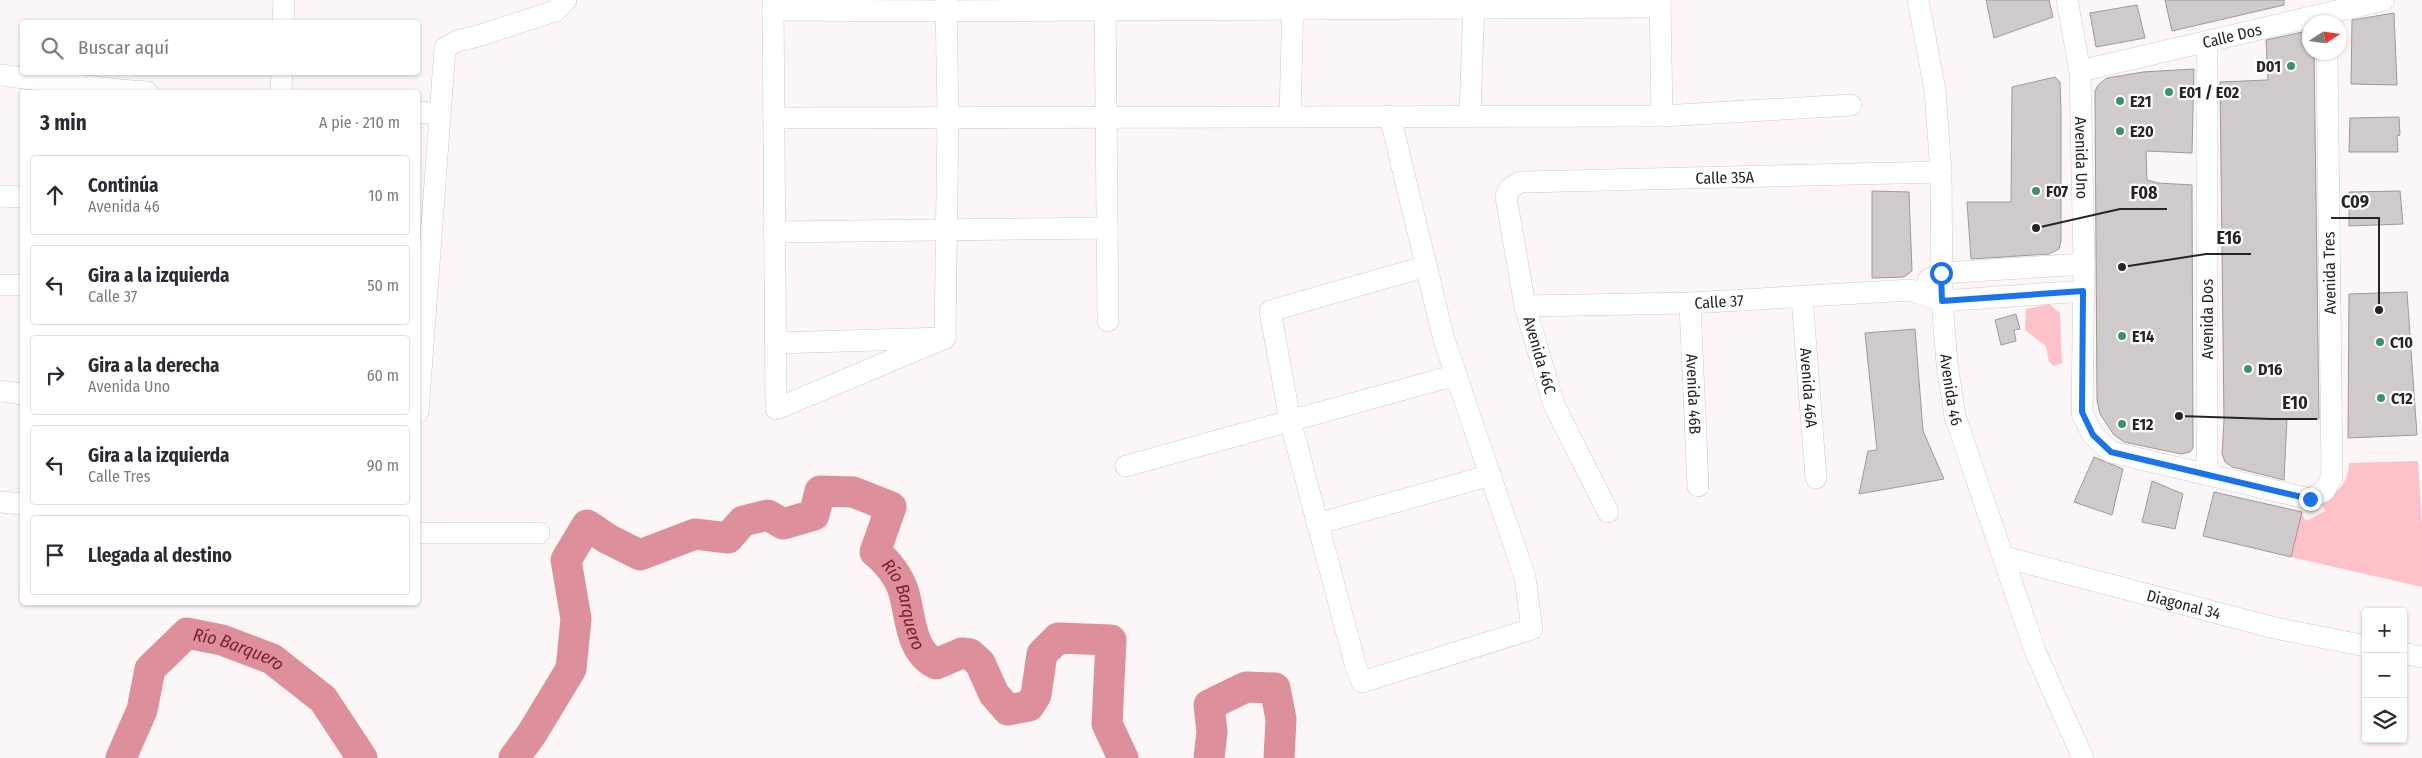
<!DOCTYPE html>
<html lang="es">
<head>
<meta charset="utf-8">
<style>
	:root { --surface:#fff; --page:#f7f7f7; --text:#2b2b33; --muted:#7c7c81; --line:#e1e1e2 }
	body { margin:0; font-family:"Fira Sans Condensed",sans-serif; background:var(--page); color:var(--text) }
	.controls { position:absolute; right:15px; bottom:15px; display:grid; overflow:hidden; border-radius:5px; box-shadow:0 1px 4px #0004 }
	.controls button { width:45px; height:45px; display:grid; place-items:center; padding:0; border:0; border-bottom:1px solid var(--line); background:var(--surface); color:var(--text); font:25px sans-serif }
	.compass { position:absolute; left:2302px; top:15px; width:45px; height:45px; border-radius:50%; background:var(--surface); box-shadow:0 1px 4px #0004; rotate:78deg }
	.stop { position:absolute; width:15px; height:15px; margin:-11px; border:4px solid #1a73e8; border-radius:50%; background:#fff }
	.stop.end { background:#1a73e8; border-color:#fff; box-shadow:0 1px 5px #0008 }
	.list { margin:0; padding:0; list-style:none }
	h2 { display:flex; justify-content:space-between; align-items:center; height:65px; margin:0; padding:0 20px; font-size:21px }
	h2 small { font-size:16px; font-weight:400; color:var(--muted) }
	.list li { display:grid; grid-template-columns:32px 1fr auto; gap:15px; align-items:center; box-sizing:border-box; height:80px; margin:0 10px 10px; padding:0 10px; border:1px solid var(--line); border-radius:5px }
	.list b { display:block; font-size:19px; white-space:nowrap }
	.list p { margin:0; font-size:16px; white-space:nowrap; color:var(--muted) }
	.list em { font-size:16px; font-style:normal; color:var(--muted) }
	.icon { flex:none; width:28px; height:28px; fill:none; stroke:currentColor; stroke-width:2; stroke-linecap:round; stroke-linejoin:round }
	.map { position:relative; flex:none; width:2422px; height:758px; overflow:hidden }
	.search { position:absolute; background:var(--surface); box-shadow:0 1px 4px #0004; left:20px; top:20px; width:400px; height:55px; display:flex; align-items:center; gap:12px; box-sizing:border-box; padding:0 18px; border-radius:5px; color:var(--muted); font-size:19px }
	.panel { position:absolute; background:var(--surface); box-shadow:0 1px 4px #0004; left:20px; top:90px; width:400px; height:515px; border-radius:5px }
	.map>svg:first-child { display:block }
	.green { fill:#fcc1c9 }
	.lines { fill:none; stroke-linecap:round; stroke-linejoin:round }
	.river { stroke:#de8f9c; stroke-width:31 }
	.building { fill:#d0cacb; stroke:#9f999a }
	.minor-casing { stroke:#cfc9ca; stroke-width:22 }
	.minor { stroke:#fff; stroke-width:21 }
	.route { stroke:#1a73e8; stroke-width:6 }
	.poi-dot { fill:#3b9267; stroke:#fff; stroke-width:2 }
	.labels { text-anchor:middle; stroke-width:4.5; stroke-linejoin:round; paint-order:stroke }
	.street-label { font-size:16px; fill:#272425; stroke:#fff }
	.poi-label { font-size:16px; font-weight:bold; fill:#272425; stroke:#fff; text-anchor:start }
	.water-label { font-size:18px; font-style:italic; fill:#7a1e37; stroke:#fff }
	.leader { fill:none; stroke:#272425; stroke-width:2 }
	.callout-dot { fill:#272425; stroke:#fff; stroke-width:2 }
	.callout-label { font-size:18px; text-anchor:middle; font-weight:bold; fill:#272425; stroke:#fff; stroke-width:4.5; stroke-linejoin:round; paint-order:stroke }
</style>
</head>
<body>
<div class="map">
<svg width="2422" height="758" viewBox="0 0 2422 758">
	<rect width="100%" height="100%" fill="#fcf6f7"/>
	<path class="green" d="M2049 304 2060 313 2062 363 2054 366 2049 362 2046 346 2025 330 2026 309Z
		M2418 461 2422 526V587L2291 557 2301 512 2306 521 2325 511 2321 502C2338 491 2348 485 2349 463Z"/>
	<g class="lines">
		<g class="river">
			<path id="s1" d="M121 758 142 710 150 669 187 633 222 640 272 659 323 699 362 758"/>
			<path id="s2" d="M514 758 531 735 571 669 576 619 566 560 587 525 608 539 640 555 695 534 728 538 743 521 768 515 783 524 814 515 820 491 853 492 891 507 875 552C887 561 900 578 904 593 911 618 910 651 936 664L962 653 970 654 980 663 994 694 1008 710 1029 706 1036 695 1042 654 1058 638 1111 640 1107 724 1123 758"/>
			<path d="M1209 758 1212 732 1209 705 1246 687 1275 688 1281 719 1279 758"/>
		</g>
	</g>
	<path class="building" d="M1986 0H2049L2053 17 1994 38Z
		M2165 0H2284V5L2172 31Z
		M2137 5 2145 38 2096 47 2090 13Z
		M2394 13 2397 85 2351 84 2352 20Z
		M2303 32 2310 33V52H2314L2319 419H2287L2284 480 2232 467 2225 462 2222 454 2224 420 2220 82 2268 80 2266 40Z
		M2194 69 2192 153 2146 151 2147 180 2158 183 2192 185 2193 448 2190 452 2181 454 2124 442 2114 435 2100 414 2097 400 2095 91 2098 85 2107 78 2143 72Z
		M2055 77 2060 82 2061 111V241L2059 249 2049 254 1971 259 1967 202H2011L2012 87Z
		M2399 117 2400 135 2397 136 2398 152H2349L2350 118Z
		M1872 191 1909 192 1912 271 1904 277 1872 278Z
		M2400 191 2403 224 2349 226V192Z
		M2407 292 2417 435 2348 438 2349 294Z
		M2016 314 2020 329 2014 330 2016 341 2001 345 1995 320Z
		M1915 329 1923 431 1944 479 1859 494 1868 451 1877 450 1865 333Z
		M2094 457 2123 469 2112 515 2074 502Z
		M2152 481 2183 494 2175 529 2142 522Z
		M2214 492 2302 512 2291 557 2203 536Z"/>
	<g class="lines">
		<defs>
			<g id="minor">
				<path d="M773 0 776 409 945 338 776 343"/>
				<path d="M1105 0 1108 321"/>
				<path d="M1660 0 1662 116"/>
				<path id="s3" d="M1918 0 1935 90 1941 172 1942 301 1947 364 1955 416 2035 651 2083 758"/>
				<path id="s4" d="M2067 0 2080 71 2084 264 2082 413 2093 435 2111 452 2310 499 2324 491 2332 477 2327 52"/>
				<path d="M773 10 946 11 1660 7"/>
				<path d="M283 22 284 2"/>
				<path d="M2207 42V475"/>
				<path id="s5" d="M2080 71 2384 0"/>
				<path d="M0 75 118 90"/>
				<path d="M118 92V90L147 92"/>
				<path d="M281 92 282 72"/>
				<path d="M418 112 440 114"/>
				<path d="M1470 115 1474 0"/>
				<path d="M1290 116 1293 0"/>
				<path d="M1390 116 1444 340 1525 577 1532 629 1362 682 1356 667 1290 420 1270 311 1427 266"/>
				<path d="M774 118 1662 116 1851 105"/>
				<path d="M0 196 22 197"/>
				<path d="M774 232 1107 228"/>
				<path d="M1928 280 1941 273 2084 264"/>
				<path d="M0 285H22"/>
				<path id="s6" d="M1802 298 1816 478"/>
				<path id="s7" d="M1690 303 1698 486"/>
				<path id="s8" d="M1525 306 1690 303 1911 290 1942 301 2083 291"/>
				<path d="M945 338 948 117 946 0"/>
				<path d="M0 391 22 394"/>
				<path d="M418 412 445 48 457 41 478 36 555 11 566 0"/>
				<path d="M1126 466 1456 375"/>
				<path d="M0 502 22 504"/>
				<path id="s9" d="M1608 512 1554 405 1525 306 1506 197 1509 189 1520 182 1941 172"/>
				<path d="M1317 524 1491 475"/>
				<path d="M418 533H539"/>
				<path id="s10" d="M2004 557 2275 628 2366 646"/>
				<path d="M2403 653 2422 657"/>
			</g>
		</defs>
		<use href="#minor" class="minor-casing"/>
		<use href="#minor" class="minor"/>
	</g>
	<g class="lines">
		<path class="route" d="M1941 273 1942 301 2083 291 2082 412 2093 435 2111 452 2310 499"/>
	</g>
	<g class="poi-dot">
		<circle cx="2291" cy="66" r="5"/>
		<circle cx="2169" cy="92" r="5"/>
		<circle cx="2120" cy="101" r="5"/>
		<circle cx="2120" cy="131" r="5"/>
		<circle cx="2036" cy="191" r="5"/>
		<circle cx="2122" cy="336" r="5"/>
		<circle cx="2380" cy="342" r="5"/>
		<circle cx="2248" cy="369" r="5"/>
		<circle cx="2381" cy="398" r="5"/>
		<circle cx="2122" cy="424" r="5"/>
	</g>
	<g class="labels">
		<g class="street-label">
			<text dy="6" stroke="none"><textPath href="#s5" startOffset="156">Calle Dos</textPath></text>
			<text dy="6" stroke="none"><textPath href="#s4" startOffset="159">Avenida Uno</textPath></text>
			<text dy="6" stroke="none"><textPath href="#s9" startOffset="560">Calle 35A</textPath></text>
			<text transform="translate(2329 273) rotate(-91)" y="6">Avenida Tres</text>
			<text dy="6" stroke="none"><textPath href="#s8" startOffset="194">Calle 37</textPath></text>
			<text transform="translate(2207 319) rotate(-90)" y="6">Avenida Dos</text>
			<text transform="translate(1540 355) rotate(74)" y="6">Avenida 46C</text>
			<text dy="6" stroke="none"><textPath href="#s6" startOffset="90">Avenida 46A</textPath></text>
			<text dy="6" stroke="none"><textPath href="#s3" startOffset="392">Avenida 46</textPath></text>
			<text dy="6" stroke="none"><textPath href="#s7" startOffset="91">Avenida 46B</textPath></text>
			<text dy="6" stroke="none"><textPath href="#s10" startOffset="186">Diagonal 34</textPath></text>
		</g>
		<g class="poi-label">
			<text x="2281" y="72" text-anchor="end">D01</text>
			<text x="2179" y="98">E01 / E02</text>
			<text x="2130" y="107">E21</text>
			<text x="2130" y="137">E20</text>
			<text x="2046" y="197">F07</text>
			<text x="2132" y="342">E14</text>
			<text x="2390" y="348">C10</text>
			<text x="2258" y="375">D16</text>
			<text x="2391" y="404">C12</text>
			<text x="2132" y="430">E12</text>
		</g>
		<g class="water-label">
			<text dy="6" stroke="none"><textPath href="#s2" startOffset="716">Río Barquero</textPath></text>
			<text dy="6" stroke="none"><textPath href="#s1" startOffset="200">Río Barquero</textPath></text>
		</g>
	</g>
	<path class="leader" d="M2036 228L2120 209H2167M2379 310L2379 218H2331M2122 267L2206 254H2251M2179 416L2272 419H2317"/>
	<g class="callout-dot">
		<circle cx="2036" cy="228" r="5"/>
		<circle cx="2379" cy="310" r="5"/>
		<circle cx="2122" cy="267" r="5"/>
		<circle cx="2179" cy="416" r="5"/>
	</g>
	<g class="callout-label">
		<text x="2144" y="199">F08</text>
		<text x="2355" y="208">C09</text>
		<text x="2229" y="244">E16</text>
		<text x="2295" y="409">E10</text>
	</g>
</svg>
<div class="controls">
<button>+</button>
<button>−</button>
<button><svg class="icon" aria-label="layers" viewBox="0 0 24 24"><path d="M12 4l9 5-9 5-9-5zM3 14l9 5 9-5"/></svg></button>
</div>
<svg class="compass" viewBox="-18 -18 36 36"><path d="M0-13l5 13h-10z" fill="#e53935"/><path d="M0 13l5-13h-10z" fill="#7c7c81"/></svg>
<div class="stop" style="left:1941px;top:273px"></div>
<div class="stop end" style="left:2310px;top:499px"></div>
<div class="search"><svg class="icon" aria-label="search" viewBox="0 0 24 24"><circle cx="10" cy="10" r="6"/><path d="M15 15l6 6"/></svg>Buscar aquí</div>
<section class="panel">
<h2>3 min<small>A pie · 210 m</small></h2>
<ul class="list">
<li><svg class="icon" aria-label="ahead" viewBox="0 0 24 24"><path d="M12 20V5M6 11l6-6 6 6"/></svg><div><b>Continúa</b><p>Avenida 46</p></div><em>10 m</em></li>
<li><svg class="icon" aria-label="left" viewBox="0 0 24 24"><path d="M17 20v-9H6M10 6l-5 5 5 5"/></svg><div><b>Gira a la izquierda</b><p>Calle 37</p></div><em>50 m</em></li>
<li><svg class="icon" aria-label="right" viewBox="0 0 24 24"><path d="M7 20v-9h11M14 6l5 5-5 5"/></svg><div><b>Gira a la derecha</b><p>Avenida Uno</p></div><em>60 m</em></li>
<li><svg class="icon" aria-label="left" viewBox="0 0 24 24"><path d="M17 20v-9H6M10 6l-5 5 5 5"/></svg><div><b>Gira a la izquierda</b><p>Calle Tres</p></div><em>90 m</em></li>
<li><svg class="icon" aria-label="arrive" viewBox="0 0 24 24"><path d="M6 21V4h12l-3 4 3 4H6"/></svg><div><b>Llegada al destino</b></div></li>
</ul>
</section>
</div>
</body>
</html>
